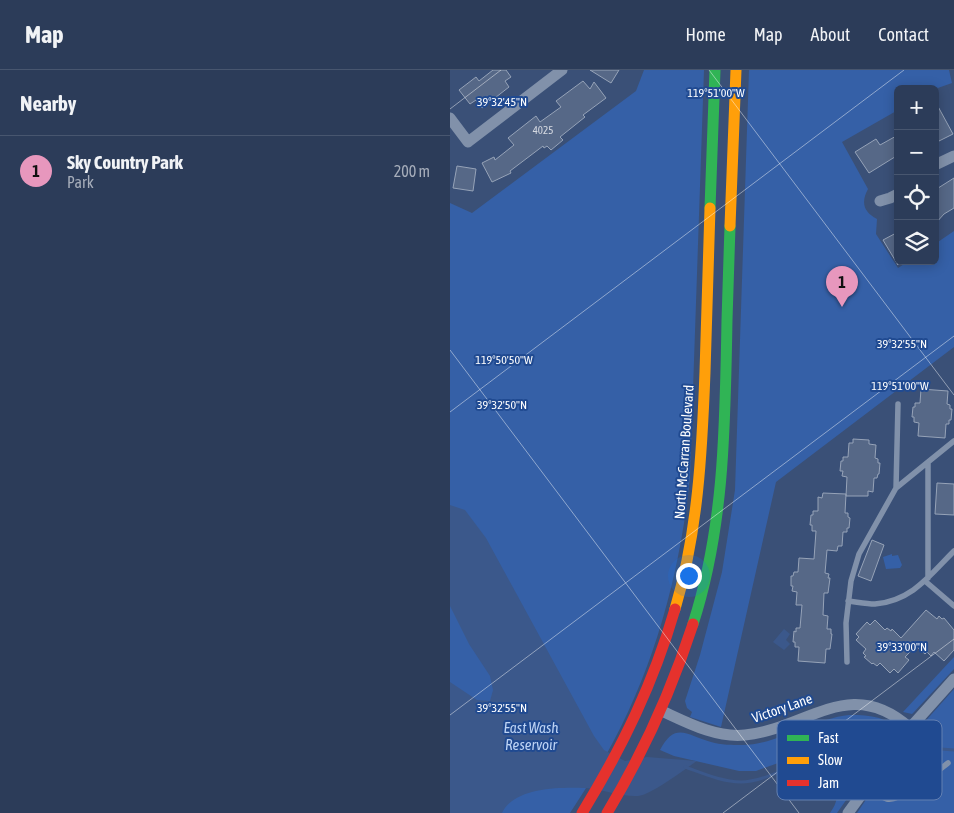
<!DOCTYPE html>
<html lang="en">
<head>
<meta charset="utf-8">
<style>
	:root { --surface:#2c3c59; --page:#384762; --text:#f1f3f6; --muted:#a6adba; --line:#48566f; --accent:#e797bd }
	body { margin:0; font-family:"Asap Condensed",sans-serif; background:var(--page); color:var(--text) }
	.controls { position:absolute; right:15px; top:15px; display:grid; overflow:hidden; border-radius:8px; box-shadow:0 2px 12px #0003 }
	.controls button { width:45px; height:45px; display:grid; place-items:center; padding:0; border:0; border-bottom:1px solid var(--line); background:var(--surface); color:var(--text); font:25px sans-serif }
	.you { position:absolute; left:238px; top:505px; width:18px; height:18px; margin:-12px; border:4px solid #fff; border-radius:50%; background:#1a73e8; box-shadow:0 0 0 8px #1a73e833 }
	.badge { display:grid; place-items:center; width:32px; height:32px; border-radius:50%; background:var(--accent); color:#111; font-size:16px; font-weight:700 }
	.pin { position:absolute; translate:-50% -41px; filter:drop-shadow(0 1px 2px #0008) }
	.pin::after { content:''; position:absolute; top:26px; width:18px; height:15px; background:inherit; clip-path:polygon(0 0,100% 0,50% 100%) }
	.list { margin:0; padding:0; list-style:none }
	h2 { display:flex; justify-content:space-between; align-items:center; height:65px; margin:0; padding:0 20px; font-size:21px }
	h2 small { font-size:16px; font-weight:400; color:var(--muted) }
	.list li { display:grid; grid-template-columns:32px 1fr auto; gap:15px; align-items:center; box-sizing:border-box; height:70px; padding:0 20px; border-top:1px solid var(--line) }
	.list b { display:block; font-size:19px; white-space:nowrap }
	.list p { margin:0; font-size:16px; white-space:nowrap; color:var(--muted) }
	.list em { font-size:16px; font-style:normal; color:var(--muted) }
	.icon { flex:none; width:28px; height:28px; fill:none; stroke:currentColor; stroke-width:2; stroke-linecap:round; stroke-linejoin:round }
	.map { position:relative; flex:none; width:504px; height:743px; overflow:hidden }
	header { display:flex; align-items:center; gap:30px; box-sizing:border-box; height:70px; padding:0 25px; background:var(--surface); border-bottom:1px solid var(--line) }
	header strong { font-size:24px }
	nav { display:flex; gap:28px; margin-inline-start:auto; font-size:18px }
	main { display:flex }
	aside { flex:1; background:var(--surface) }
	.map>svg:first-child { display:block }
	.green { fill:#3560a7 }
	.water { fill:#3b588b }
	.lines { fill:none; stroke-linecap:round; stroke-linejoin:round }
	.stream { stroke:#3b588b; stroke-width:3 }
	.building { fill:#566887; stroke:#96a3b8 }
	.lane { stroke:#8191aa; stroke-width:5.5 }
	.street { stroke:#8191aa; stroke-width:11 }
	.fast { stroke:#30b455; stroke-width:11 }
	.slow { stroke:#ff9f0a; stroke-width:11 }
	.jam { stroke:#e5322d; stroke-width:11 }
	.ticks { fill:none; stroke:#fff; stroke-width:1; stroke-opacity:0.45 }
	.labels { text-anchor:middle; stroke-width:4; stroke-linejoin:round; paint-order:stroke }
	.number-label { font-size:11px; fill:#d5d9e1 }
	.street-label { font-size:14px; fill:#fff; stroke:#204a91 }
	.water-label { font-size:15px; font-style:italic; fill:#bdd3f4; stroke:#204a91 }
	.key { fill:#204a91; stroke:#6380b2; stroke-width:1 }
	.key-label { font-size:14px; fill:#fff }
	.ticks-label { font-size:12px; text-anchor:middle; fill:#fff; stroke:#204a91; stroke-width:4; stroke-linejoin:round; paint-order:stroke }
</style>
</head>
<body>
<header>
<strong>Map</strong>
<nav><a>Home</a><a>Map</a><a>About</a><a>Contact</a></nav>
</header>
<main>
<aside>
<h2>Nearby<small></small></h2>
<ul class="list">
<li><span class="badge">1</span><div><b>Sky Country Park</b><p>Park</p></div><em>200 m</em></li>
</ul>
</aside>
<div class="map">
<svg width="504" height="743" viewBox="0 0 504 743">
	<rect width="100%" height="100%" fill="#3a5077"/>
	<path class="green" d="M194 0H254L240 407C230 504 204 600 156 685 145 705 132 724 120 743H0V133L22 143 186 21Z
		M299 0H499L502 13 485 19H448V40L392 72 418 119C411 132 413 142 427 149L426 164 448 198 459 191H485V174L504 161V277L326 412 271 657 240 647 242 642 237 638 235 631 250 585 272 502 285 420Z
		M442 484V486L448 485 452 495 450 498 436 499 433 487Z
		M504 587V599L464 642 462 644 453 642Z
		M504 619V743H407L448 682Z
		M399 645C412 645 442 645 444 662L387 743H380C390 729 385 727 387 712 389 698 404 691 389 675L381 674 306 701H289L224 686 210 680C225 651 237 665 261 672 271 675 282 675 292 675 327 675 362 649 399 645Z"/>
	<path class="water" d="M0 435 15 440 36 468 144 666 154 680 175 691 197 687 247 691C235 699 201 725 188 726 172 727 152 719 135 718 111 717 64 717 52 743H0V612L27 630 40 631 43 620 40 606 19 574 0 536Z
		M334 559 340 564 336 570 340 574 334 580 323 572Z"/>
	<g class="lines">
		<path class="stream" d="M491 679 504 680
			M235 697C252 703 272 712 291 712 317 712 358 687 385 679"/>
	</g>
	<path class="building" d="M43 0H56L61 7 55 11 59 17 32 38 26 30 20 34 9 20 26 7 29 11Z
		M140 0H169L161 13Z
		M133 11 140 19 144 12 156 28 133 45 135 47 110 67 113 70 101 80 97 76 94 78 93 76 60 101 61 103 42 112 32 93 44 87 45 90 64 75 58 68 86 46 90 52 111 37 106 31Z
		M485 31 503 64 485 73Z
		M448 65V85L419 103 405 82 426 69 430 75Z
		M7 96 26 99 23 121 3 118Z
		M504 108V138L494 144 485 154V120Z
		M448 162V195L433 170Z
		M471 319 498 321 497 334 500 335V339H502L501 350H499V354H496L495 368 468 366 469 353 464 352V347H462L463 337H465V333H470Z
		M403 369 419 370V374L426 375 425 388 428 389V393H430L429 404H428L427 408H424L423 422 418 421V426H396L397 407 392 406 393 401H390L391 391H393V387H398L399 373H403Z
		M487 413 504 414V445L485 444Z
		M373 423 396 424 395 443H398V447L400 448 399 458H397V462H393L392 476H388L387 481 377 480 375 503 379 504 378 508H380L378 523H374L373 545 378 546 377 559H381V564H382L380 579H376L375 593 348 591 349 577H345V572H343L344 561 346 562V558H350L352 535H346L347 522 342 521 343 516H341V506H343L344 502H348L349 488 364 489 366 461H362V455H360L361 445H363V441H368V427L372 428Z
		M422 470 434 475 421 511 408 506Z
		M476 540 487 549 489 546 492 549 494 548 504 560V580L494 591 484 582 481 586 477 582 475 584 466 576 455 587 459 590 448 603 444 599 440 603 430 593 427 596 423 593 422 594 414 587 416 586 413 583 416 579 406 570 409 567 406 564 417 552 420 555 425 550 435 560 437 558 441 561 442 559 451 568Z"/>
	<g class="lines">
		<path class="lane" d="M446 418 504 371
			M478 508V392
			M475 511 504 536
			M398 531C407 532 416 534 425 534 462 531 480 505 504 481
			M397 592 396 553 401 511 409 484 446 418 448 334
			M416 717C423 721 430 727 437 729 452 732 486 702 498 693"/>
		<path class="street" d="M0 48 18 72 112 0
			M485 95 504 86
			M430 131 440 128 448 124
			M212 641C238 653 266 668 295 665 357 659 400 604 460 658
			M398 743 460 658 504 609"/>
		<path class="fast" d="M260 138 265 0
			M243 554C275 455 275 353 277 250 278 219 279 187 280 156"/>
		<path class="slow" d="M280 156 286 0
			M225 539C248 462 252 382 255 302 257 247 258 192 260 138"/>
		<path class="jam" d="M132 743C173 676 203 614 225 539
			M157 743C194 682 221 622 243 554"/>
	</g>
	<path class="ticks" d="M259 0 504 325M0 39 51 0M0 280 349 743M0 342 454 0M0 645 504 266M273 743 504 569"/>
	<g class="labels">
		<g class="number-label">
			<text x="93" y="64">4025</text>
		</g>
		<g class="street-label">
			<text transform="translate(234 382) rotate(-86)" y="5">North McCarran Boulevard</text>
			<text transform="translate(332 638) rotate(-19)" y="5">Victory Lane</text>
		</g>
		<g class="water-label">
			<text x="81" y="663">East Wash<tspan x="81" dy="17">Reservoir</tspan></text>
		</g>
	</g>
	<rect x="327" y="650" width="165" height="80" rx="8" class="key"/>
	<rect x="337" y="665" width="22" height="6" fill="#30b455"/>
	<rect x="337" y="687" width="22" height="7" fill="#ff9f0a"/>
	<rect x="337" y="710" width="22" height="6" fill="#e5322d"/>
	<g class="key-label">
		<text x="368" y="673">Fast</text>
		<text x="368" y="695">Slow</text>
		<text x="368" y="718">Jam</text>
	</g>
	<g class="ticks-label">
		<text x="266" y="27">119°51'00"W</text>
		<text x="52" y="36">39°32'45"N</text>
		<text x="452" y="278">39°32'55"N</text>
		<text x="54" y="294">119°50'50"W</text>
		<text x="450" y="320">119°51'00"W</text>
		<text x="52" y="339">39°32'50"N</text>
		<text x="452" y="581">39°33'00"N</text>
		<text x="52" y="642">39°32'55"N</text>
	</g>
</svg>
<div class="controls">
<button>+</button>
<button>−</button>
<button><svg class="icon" aria-label="locate" viewBox="0 0 24 24"><circle cx="12" cy="12" r="6"/><path d="M12 2v4M12 18v4M2 12h4M18 12h4"/></svg></button>
<button><svg class="icon" aria-label="layers" viewBox="0 0 24 24"><path d="M12 4l9 5-9 5-9-5zM3 14l9 5 9-5"/></svg></button>
</div>
<div class="you"></div>
<div class="pin badge" style="left:392px;top:237px">1</div>
</div>
</main>
</body>
</html>
